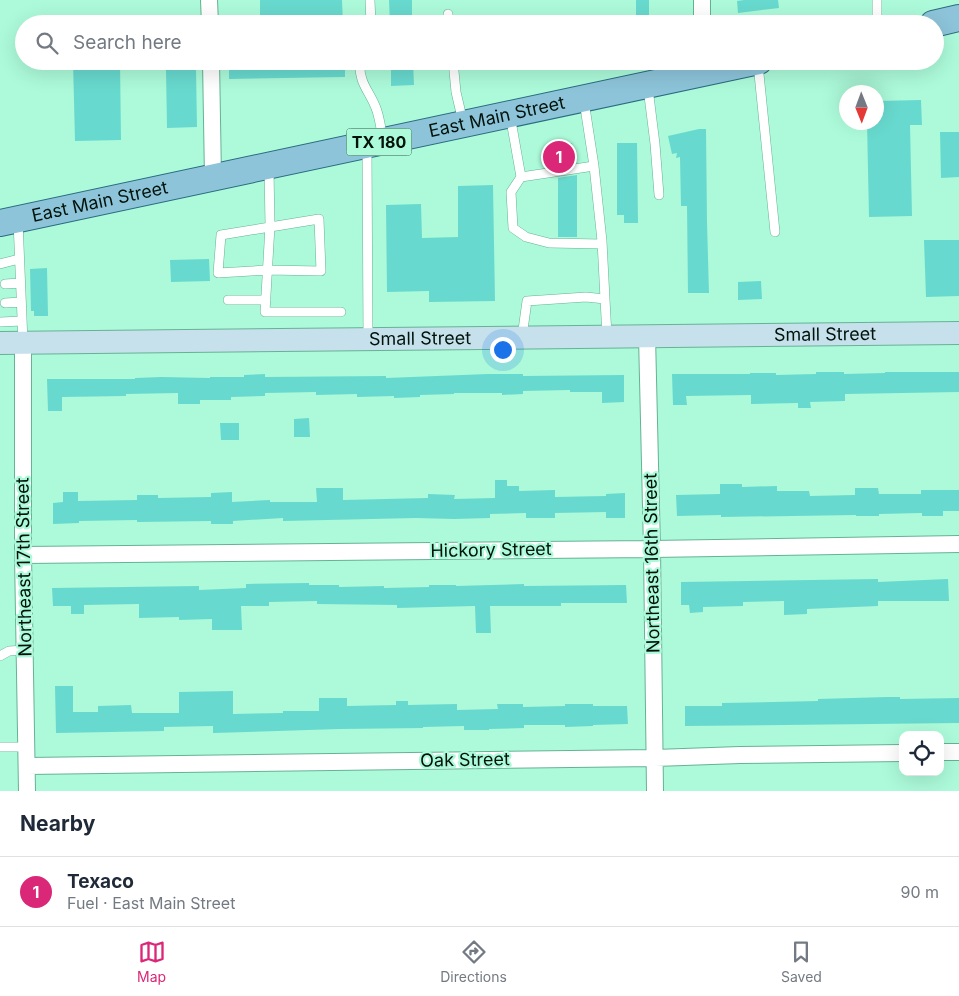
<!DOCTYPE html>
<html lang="en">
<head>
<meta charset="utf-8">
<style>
	:root { --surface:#fff; --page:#f2f2f3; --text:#1f2937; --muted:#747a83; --line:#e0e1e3; --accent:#db2777 }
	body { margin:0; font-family:Inter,sans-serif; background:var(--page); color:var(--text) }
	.controls { position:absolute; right:15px; bottom:15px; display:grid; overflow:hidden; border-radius:10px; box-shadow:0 5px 20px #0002 }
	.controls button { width:45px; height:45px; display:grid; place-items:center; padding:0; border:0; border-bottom:1px solid var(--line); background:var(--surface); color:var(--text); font:25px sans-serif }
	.compass { position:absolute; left:839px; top:85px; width:45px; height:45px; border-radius:50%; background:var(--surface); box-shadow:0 5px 20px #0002; rotate:179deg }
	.you { position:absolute; left:502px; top:349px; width:18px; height:18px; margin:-12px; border:4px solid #fff; border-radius:50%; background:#1a73e8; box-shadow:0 0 0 8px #1a73e833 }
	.badge { display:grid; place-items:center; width:32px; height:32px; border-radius:50%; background:var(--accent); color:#fff; font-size:16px; font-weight:700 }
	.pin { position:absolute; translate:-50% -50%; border:2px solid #fff; box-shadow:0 1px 5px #0006 }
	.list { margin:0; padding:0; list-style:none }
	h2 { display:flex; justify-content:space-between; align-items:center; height:65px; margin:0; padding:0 20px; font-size:21px }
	h2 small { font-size:16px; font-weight:400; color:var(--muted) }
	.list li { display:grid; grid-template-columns:32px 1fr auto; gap:15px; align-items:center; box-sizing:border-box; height:70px; padding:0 20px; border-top:1px solid var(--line) }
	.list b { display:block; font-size:19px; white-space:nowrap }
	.list p { margin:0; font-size:16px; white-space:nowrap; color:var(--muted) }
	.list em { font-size:16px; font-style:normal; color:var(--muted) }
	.icon { flex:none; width:28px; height:28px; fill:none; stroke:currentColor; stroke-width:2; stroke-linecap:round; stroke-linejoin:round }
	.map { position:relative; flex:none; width:959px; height:791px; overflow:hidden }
	.search { position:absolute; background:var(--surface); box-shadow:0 5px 20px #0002; left:15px; right:15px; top:15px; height:55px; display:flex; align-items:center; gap:12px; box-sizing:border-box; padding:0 18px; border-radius:28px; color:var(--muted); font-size:19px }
	.sheet { height:135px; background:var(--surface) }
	nav { display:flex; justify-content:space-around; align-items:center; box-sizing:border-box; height:70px; border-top:1px solid var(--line); background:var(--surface); font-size:14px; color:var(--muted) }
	nav a { display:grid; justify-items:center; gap:2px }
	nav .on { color:var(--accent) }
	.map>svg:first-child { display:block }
	.building { fill:#68d9ce }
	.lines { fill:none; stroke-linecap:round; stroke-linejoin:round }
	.lane-casing { stroke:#66b295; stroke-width:10 }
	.street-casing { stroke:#66b295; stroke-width:18 }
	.secondary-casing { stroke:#66b295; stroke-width:24 }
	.primary-casing { stroke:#2a6c80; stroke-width:28 }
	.lane { stroke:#fff; stroke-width:9 }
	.street { stroke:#fff; stroke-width:16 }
	.secondary { stroke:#c6e1ec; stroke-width:22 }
	.primary { stroke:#8dc4d9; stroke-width:26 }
	.labels { text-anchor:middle; stroke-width:4.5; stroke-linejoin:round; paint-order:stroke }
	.shield { fill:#acfada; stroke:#345849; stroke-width:1 }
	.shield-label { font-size:16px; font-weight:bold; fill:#00130b }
	.street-label { font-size:18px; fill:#00130b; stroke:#acfada }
</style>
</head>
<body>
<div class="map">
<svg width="959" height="791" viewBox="0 0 959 791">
	<rect width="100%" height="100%" fill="#acfada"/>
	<path class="building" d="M260 0H342L343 24H260Z
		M389 0H412V24H390Z
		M636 0H649V24H636Z
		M744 0H778L779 8 738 13 737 1Z
		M73 61H120L121 140 75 141Z
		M229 61H345V77L229 79Z
		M391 61H413L414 85 391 86Z
		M196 69 197 127 167 128 166 70Z
		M921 100 922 125H910L912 216 869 217 867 122H876V101Z
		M699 129H706L707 222 709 293H688L687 206H681L680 157 676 158 677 153 672 154 668 136Z
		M940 132H959V177L941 178Z
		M572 143 576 162 546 167 542 150Z
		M617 143H637L638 223H624V215H617Z
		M577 175V237H558V178Z
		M493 185 495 301 429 302V291L387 292 386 205 421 204 422 238 458 237V186Z
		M924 240H959V296L926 297Z
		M209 259 210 281 171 282 170 260Z
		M47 268 48 316H34V311H31L30 269Z
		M761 281 762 299 738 300V282Z
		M816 372H844V374L885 373V372H959V392L845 394V401L810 402 811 408H798V403L751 404V395L686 396 687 405H673L672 374H750V373H776V375L816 374Z
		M265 374V377L386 376V378L488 374H523V376L624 375V402L602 403V392H570V390L523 391V394L502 395V393H454V394L420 395V397L394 398V396L357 397V394L316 395V392L265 393V396L231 397V400H200V404H178V393L126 394V396L62 397V411H48L47 379H135V378L161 377 210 378V377H244V375Z
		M309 418 310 437H294V419Z
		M220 423H239V440H221Z
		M495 480H507V486H519V491L555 490V497L606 496V494L625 493V518H606V512L555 513V518H526V513L490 514V518L454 519 416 518 283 521V518L233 521V524H211V521L137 522V520L79 521V523L53 524V503L63 502V492H78V501L137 500V495H158V498L211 497V493L232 492V502L270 500V502H317L316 488H343V500L428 498V494L455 495 454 499 495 498Z
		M720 484H742V487L777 486V491H809L810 496 855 495V488H878L879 494H921V490H959V511H943V516H922V513L879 514V516H856V515L721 517V515L677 516 676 495 720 494Z
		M878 579V582L948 579 949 601H878V606L807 609V614L784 615V601L743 602V606L703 607V612L690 613 689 605H681V582Z
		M309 583V585H339V587L384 586V588L429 587V585H456V586L524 584V586L626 585 627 603H561V606H490L491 633H476L475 606 397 608V605L317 604V601L269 602V606H241L242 630H212V619L179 620V617L139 618V604L84 605V614H71V606H53L52 588 199 586V590L246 588V584Z
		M55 686H73V712H98V706L131 705 132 713H179V692L233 691V714L283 713V711H319V698H347V706L396 705V701H408V705L457 704V710L498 709 497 704H523V707L565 706V704H593V706H627L628 724 593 725V726L565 727V725H524V728L489 729V730H464V726L423 727V728L339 729 213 733V726L164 727V731L56 733Z
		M887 697H900V699L959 698V723L685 726V706H722V703L818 701V699Z"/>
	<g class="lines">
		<defs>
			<path id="lane" d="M370 0 371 24
				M877 0V24
				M448 14 449 24
				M360 61C358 84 371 92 377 111 380 120 381 130 383 139
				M453 61 456 92 463 122
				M758 64 775 232
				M648 88 655 144 659 195
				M584 101 594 166 602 241 605 299
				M510 115 521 177 594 166
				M367 148 368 339
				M269 169 270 226 265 312H341
				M521 177 511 192 513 228 526 237 549 243 602 244
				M319 219 321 271 268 270 218 273 221 235Z
				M18 221 23 342
				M0 264 19 259
				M5 284 20 283
				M228 300H266
				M5 303 21 302
				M0 322 22 321
				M522 337 527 301 586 297 605 299 607 336
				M0 656 9 651 25 650
				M0 747H27"/>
			<path id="street" d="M209 0 210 24
				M702 0V24
				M211 61 213 178
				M647 336 652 549 655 791
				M23 343V555L27 791
				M23 555 652 549 959 544
				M940 752H959
				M27 766 655 758 740 755 903 753"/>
			<g id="secondary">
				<path id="s1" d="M0 343 959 333"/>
			</g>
			<g id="primary">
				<path d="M933 24 959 18"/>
				<path id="s2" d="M0 223 759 61"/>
			</g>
		</defs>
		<use href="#lane" class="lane-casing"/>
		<use href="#street" class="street-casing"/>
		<use href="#secondary" class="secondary-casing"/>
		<use href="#primary" class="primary-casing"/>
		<use href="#lane" class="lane"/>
		<use href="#street" class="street"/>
		<use href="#secondary" class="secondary"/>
		<use href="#primary" class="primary"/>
	</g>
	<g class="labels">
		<rect class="shield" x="346.5" y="128.5" width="65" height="27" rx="4"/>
		<g class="shield-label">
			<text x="379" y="148">TX 180</text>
		</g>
		<g class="street-label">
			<text dy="6" stroke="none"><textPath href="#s2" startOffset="508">East Main Street</textPath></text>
			<text dy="6" stroke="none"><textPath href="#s2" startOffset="102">East Main Street</textPath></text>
			<text dy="6" stroke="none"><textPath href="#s1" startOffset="825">Small Street</textPath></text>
			<text dy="6" stroke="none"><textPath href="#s1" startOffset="420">Small Street</textPath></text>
			<text transform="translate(491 550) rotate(-1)" y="6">Hickory Street</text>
			<text transform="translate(652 563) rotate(-91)" y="6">Northeast 16th Street</text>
			<text transform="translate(24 567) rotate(-91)" y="6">Northeast 17th Street</text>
			<text transform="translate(465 760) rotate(-1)" y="6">Oak Street</text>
		</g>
	</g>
</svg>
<div class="controls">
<button><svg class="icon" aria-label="locate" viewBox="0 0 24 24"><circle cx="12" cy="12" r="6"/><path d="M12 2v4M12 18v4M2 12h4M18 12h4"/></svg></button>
</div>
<svg class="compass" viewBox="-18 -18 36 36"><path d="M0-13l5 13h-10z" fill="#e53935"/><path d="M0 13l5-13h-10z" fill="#747a83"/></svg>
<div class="you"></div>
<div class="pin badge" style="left:559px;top:157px">1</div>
<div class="search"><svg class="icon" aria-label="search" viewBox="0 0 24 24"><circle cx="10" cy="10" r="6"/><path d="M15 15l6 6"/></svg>Search here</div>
</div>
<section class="sheet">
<h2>Nearby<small></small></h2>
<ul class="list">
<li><span class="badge">1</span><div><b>Texaco</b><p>Fuel · East Main Street</p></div><em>90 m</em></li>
</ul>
</section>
<nav>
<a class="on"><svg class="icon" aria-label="map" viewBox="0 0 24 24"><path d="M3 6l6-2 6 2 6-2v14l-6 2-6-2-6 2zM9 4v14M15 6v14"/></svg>Map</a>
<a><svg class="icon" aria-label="directions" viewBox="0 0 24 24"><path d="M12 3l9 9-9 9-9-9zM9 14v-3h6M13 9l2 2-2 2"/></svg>Directions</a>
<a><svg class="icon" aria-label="saved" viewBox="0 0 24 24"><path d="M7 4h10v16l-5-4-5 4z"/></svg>Saved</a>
</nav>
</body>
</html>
